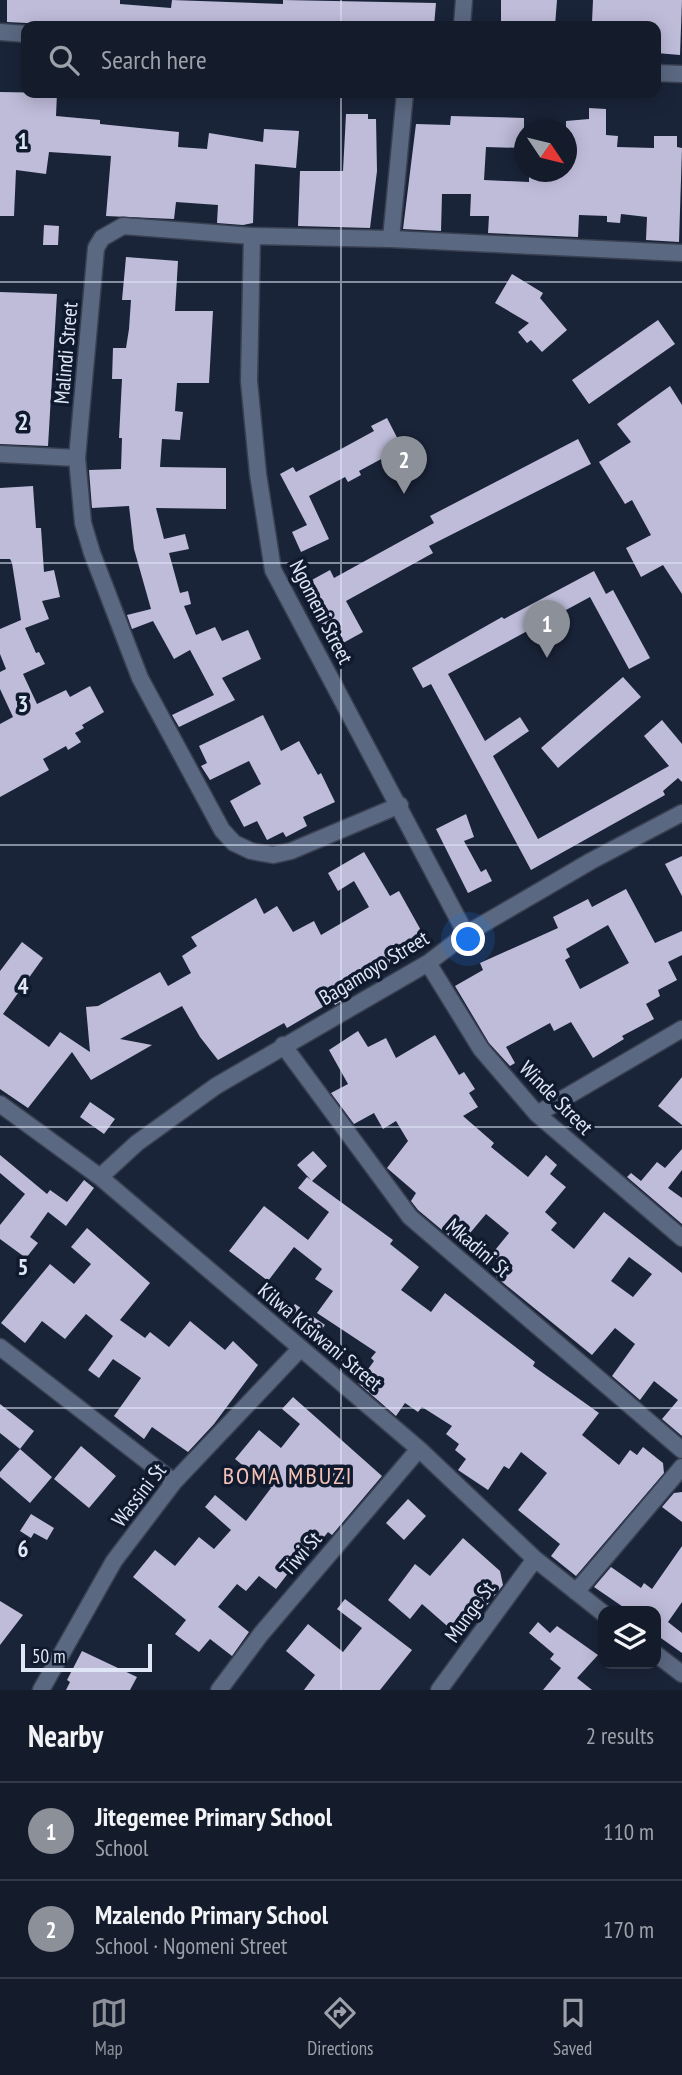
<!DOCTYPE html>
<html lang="en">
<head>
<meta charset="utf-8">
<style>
	:root { --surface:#141b2b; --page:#1d2433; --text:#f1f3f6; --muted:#9da1a9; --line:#333947; --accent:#8c9099 }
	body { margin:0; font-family:"PT Sans Narrow",sans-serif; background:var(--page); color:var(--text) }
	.controls { position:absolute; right:21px; bottom:21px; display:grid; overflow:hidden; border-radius:14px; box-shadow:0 4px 18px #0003 }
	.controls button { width:63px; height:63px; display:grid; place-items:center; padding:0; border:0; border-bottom:2px solid var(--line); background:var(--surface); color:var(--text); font:35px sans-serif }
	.compass { position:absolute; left:514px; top:119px; width:63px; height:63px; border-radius:50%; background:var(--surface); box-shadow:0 4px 18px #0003; rotate:125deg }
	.scale { position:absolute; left:21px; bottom:18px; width:131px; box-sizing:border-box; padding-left:7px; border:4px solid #dfe6f5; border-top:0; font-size:19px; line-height:24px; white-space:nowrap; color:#dfe6f5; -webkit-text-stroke:5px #101a2e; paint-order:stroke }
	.you { position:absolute; left:469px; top:940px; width:24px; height:24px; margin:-18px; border:5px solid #fff; border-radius:50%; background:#1a73e8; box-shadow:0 0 0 10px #1a73e833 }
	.badge { display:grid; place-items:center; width:46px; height:46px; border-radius:50%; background:var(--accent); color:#fff; font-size:23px; font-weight:700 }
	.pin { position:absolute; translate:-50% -58px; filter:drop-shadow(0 2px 4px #0008) }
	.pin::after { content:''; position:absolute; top:37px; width:24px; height:21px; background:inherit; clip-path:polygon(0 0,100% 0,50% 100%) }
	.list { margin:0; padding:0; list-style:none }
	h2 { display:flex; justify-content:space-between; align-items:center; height:91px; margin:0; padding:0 28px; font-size:30px }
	h2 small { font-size:23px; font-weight:400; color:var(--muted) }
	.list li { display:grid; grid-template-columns:46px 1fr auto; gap:21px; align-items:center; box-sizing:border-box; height:98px; padding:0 28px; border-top:2px solid var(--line) }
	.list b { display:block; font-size:26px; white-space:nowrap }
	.list p { margin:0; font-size:23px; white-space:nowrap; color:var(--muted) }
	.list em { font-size:23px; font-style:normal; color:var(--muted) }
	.icon { flex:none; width:38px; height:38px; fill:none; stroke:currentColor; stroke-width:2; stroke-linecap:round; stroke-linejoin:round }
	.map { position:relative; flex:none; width:682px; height:1690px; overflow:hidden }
	.search { position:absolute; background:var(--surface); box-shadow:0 4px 18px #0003; left:21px; right:21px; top:21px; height:77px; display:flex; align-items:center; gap:18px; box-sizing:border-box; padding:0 24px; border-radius:14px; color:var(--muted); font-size:26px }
	.sheet { height:287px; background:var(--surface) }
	nav { display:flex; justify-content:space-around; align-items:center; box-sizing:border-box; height:98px; border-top:2px solid var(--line); background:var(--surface); font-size:19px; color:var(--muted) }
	nav a { display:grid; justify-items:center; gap:4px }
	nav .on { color:var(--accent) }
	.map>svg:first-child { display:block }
	.building { fill:#bfbcda; fill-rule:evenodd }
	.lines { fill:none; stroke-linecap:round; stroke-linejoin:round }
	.minor-casing { stroke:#394052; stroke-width:19 }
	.minor { stroke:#5b6881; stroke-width:16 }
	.grid { fill:none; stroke:#dfe6f5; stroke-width:2; stroke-opacity:0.55 }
	.labels { text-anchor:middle; stroke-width:7; stroke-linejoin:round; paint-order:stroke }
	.street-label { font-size:21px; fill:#dfe6f5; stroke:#101a2e }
	.quarter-label { font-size:24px; letter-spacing:2px; fill:#f4c2b7; stroke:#101a2e }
	.grid-label { font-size:23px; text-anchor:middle; font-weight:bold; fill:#dfe6f5; stroke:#101a2e; stroke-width:7; stroke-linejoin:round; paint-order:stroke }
</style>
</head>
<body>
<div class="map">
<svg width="682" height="1690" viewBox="0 0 682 1690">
	<rect width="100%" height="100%" fill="#1a2439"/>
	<path class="building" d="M7 0H120V4L171 8 172 0 283 4V0L436 3 434 26H170L118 21V26H87L7 22Z
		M501 0H557L555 26 501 23Z
		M593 0H682L680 55 656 53V26H609V24L592 22Z
		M0 92 57 93 56 116 100 120V124L179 132 178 147 207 149 209 133 263 142 264 129 299 131 296 168 255 164 253 223 243 225 217 223 218 205 176 202 174 219 106 216 111 156 49 152 46 174 16 170 14 216H0Z
		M589 108 606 109V135L618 136 617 147 654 148V136H677V147L682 148 679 242 646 240 647 217 621 214 620 223 607 222V216L579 215 578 237 488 233 489 216H470L471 194H442L441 231 403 229 416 124 450 125 451 116 524 118V148L486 147 484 180 529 182V172H566V121L589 119Z
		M346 114H368V119H376L377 171 370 228 298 226 300 171H343Z
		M44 225 59 226 58 245H43Z
		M126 257 178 261 175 311H213L209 383H177L175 411 183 412 180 440 162 439 160 467 226 468V509L156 508 164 539 185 534 189 549 169 553 180 593 188 591 191 604 184 606 196 635 215 627 222 641 248 630 261 659 222 678 235 700 179 727 172 715 214 695 190 650 174 659 153 621 132 629 127 615 151 609 134 549 129 506 92 508 89 470 121 469 122 438H119L122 379H112L113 348H126L129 329 131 300H122Z
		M512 274 543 293 540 298 567 330 542 352 531 340 527 343 518 332 529 323 495 303Z
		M0 292 57 294 48 446 0 444Z
		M658 320 675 344 589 404 572 380Z
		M670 386 682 405V594L663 565 641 577 626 548 651 535 632 500 625 504 599 462 631 442 617 424Z
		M387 418 406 455 389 464 385 457 359 471 361 475 348 482 345 477 309 496 329 539 301 552 292 532 307 525 280 474 293 467 296 472 341 449 374 431 371 426Z
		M578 439 591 464 429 546 433 553 346 601 363 632 334 648 301 586 330 570 334 578 434 523 430 516Z
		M33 486 36 528H41L44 572 54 570 60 597 42 601 49 619 25 628 36 653 39 652 45 664 23 674 37 704 66 690 70 697 90 686 104 712 82 725 84 728 75 733 81 742 68 750 66 746 43 759 49 770 0 797V724L13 717 0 689V672L6 669 0 654V629L21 620 12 563 10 559H0V488Z
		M594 571 606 594 613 590 650 658 629 669 590 597 448 674 485 741 520 717 529 731 493 756 538 839 669 766 644 736 662 720 682 744V782L678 778 663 791 665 795 531 870 431 684 423 688 412 668 502 617 504 619Z
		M623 677 641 697 558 768 541 748Z
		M263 715 281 751 299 741 318 775 321 773 335 802 303 817 307 826 286 837 283 832 267 840 257 821 244 827 230 801 261 784 249 761 210 780 201 766 207 763 199 746Z
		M466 814 474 837 464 841 481 872 486 869 492 881 468 893 436 829Z
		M364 852 390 896 399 891 423 934 410 941 414 946 367 980 368 982 347 994 348 997 335 1005 333 1001 287 1028 284 1023 218 1060 200 1037 182 1006 120 1039 152 1045 91 1080 72 1052 28 1108 0 1089V971L22 942 43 958 3 1014 49 1047 60 1032 90 1052 86 1007 98 1006 160 972 168 986 191 973 182 956 197 946 191 937 256 898 264 914 277 906 293 932 314 921 321 935 369 907 354 881 338 891 328 873Z
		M682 856V896L665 864Z
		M626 889 655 943 682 931V955L668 962 677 980 658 990 660 996 646 1004 654 1019 622 1036 624 1039 593 1058 571 1022 554 1031 550 1023 506 1047 515 1063 510 1066 489 1043 455 986 483 970 480 963 558 928 553 917 588 899 592 907ZM608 925 629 963 580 989 565 960 570 957 566 949Z
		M358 1031 368 1047 386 1038 396 1058 435 1035 459 1075 464 1072 475 1089 469 1093 478 1107 463 1116 494 1143 491 1147 528 1177 546 1155 557 1165 550 1174 566 1187 545 1212 557 1223 551 1230 574 1249 604 1212 682 1273V1436L662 1419 678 1400 654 1381 640 1400 612 1376 635 1344 615 1328 592 1355 496 1277 505 1266 491 1255 509 1233 486 1214 460 1245 418 1210 411 1201 416 1193 387 1168 408 1141 396 1121 383 1129 374 1113 354 1124 331 1093 348 1084 329 1050ZM629 1257 652 1274 633 1297 611 1281Z
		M682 1077V1125L658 1106Z
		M90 1102 115 1119 104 1134 80 1117Z
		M682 1149V1170L668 1188 682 1198V1224L627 1177 631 1173 641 1181 657 1162 665 1168Z
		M313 1151 327 1166 312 1181 393 1240 390 1244 419 1267 401 1290 431 1312 445 1293 535 1362 533 1366 599 1413 582 1435 619 1465 630 1450 637 1455 643 1447 663 1463 664 1473 576 1576 551 1556 560 1544 518 1510 547 1473 521 1452 509 1469 504 1466 488 1490 458 1470 466 1459 455 1450 459 1444 446 1434 452 1426 422 1407 418 1412 405 1403 396 1416 358 1383 374 1361 371 1358 376 1352 317 1313 333 1291 315 1279 322 1269 294 1247 268 1281 229 1251 264 1206 308 1240 329 1212 298 1188 307 1177 311 1180 297 1165Z
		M0 1155 47 1194 50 1190 67 1202 84 1180 94 1188 66 1226 48 1212 30 1237 38 1243 26 1258 0 1239V1225L25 1194 0 1173Z
		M87 1228 150 1283 120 1320 145 1338 150 1332 169 1347 190 1321 225 1350 233 1341 258 1365 214 1424 188 1452 152 1427 144 1439 114 1416 141 1378 113 1359 99 1378 88 1370 113 1336 86 1314 65 1339 42 1321 25 1343 1 1323 50 1264 74 1284 91 1264 71 1247Z
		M295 1304 325 1325 313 1341 284 1319Z
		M293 1397 382 1476 332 1535 328 1532 304 1563 299 1559 276 1589 259 1576 246 1591 237 1584 218 1607 249 1632 232 1656 210 1639 199 1652 175 1634 186 1620 133 1577 155 1550 175 1566 199 1537 214 1549 231 1530 205 1507 215 1495 246 1521 271 1488 235 1459 259 1430 281 1448 300 1424 282 1409Z
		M0 1404 34 1431 20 1449 0 1433Z
		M81 1446 116 1476 89 1508 54 1479Z
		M20 1449 52 1477 30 1503 0 1477V1472Z
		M682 1492V1522L662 1507 674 1493Z
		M408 1499 426 1516 404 1540 386 1523Z
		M31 1514 54 1528 47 1540 34 1533 31 1538 20 1531Z
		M463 1538 500 1571 503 1585 461 1638 422 1604 410 1619 388 1600 415 1564 430 1576Z
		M682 1546V1602L668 1622 682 1633V1653L658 1636 656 1640V1611H629L594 1587 611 1567 641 1588 644 1583 652 1589Z
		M345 1599 412 1650 380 1690H304L315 1675 286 1651 308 1624 343 1652 362 1628 337 1609Z
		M0 1601 23 1615 0 1645Z
		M538 1622 550 1633 557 1626 598 1655 577 1678 592 1690H543L561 1668 550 1659 554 1654 529 1633Z
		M82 1651 137 1677 130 1690H66L70 1682 67 1680Z"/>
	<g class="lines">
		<defs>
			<path id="minor" d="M462 26 464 0
				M0 32 26 34
				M656 73 682 74
				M252 236 249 381 258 474 273 570 466 934
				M391 239 405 93
				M0 454 77 458
				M400 805 291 851 273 855 251 851 234 843 222 830 140 678 92 553 83 523 77 458 96 248 102 238 123 226 252 236 391 239 682 253
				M428 963 481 1049 537 1114 682 1238
				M283 1045 410 1217 682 1450
				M0 1104 100 1177 419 1449 535 1559 603 1613
				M537 1114 682 1029
				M100 1177 137 1143 216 1086 428 963 466 934 591 861 682 813
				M0 1347 174 1482
				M576 1592 682 1467
				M656 1654 682 1674
				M41 1690 114 1561 174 1482 300 1349
				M219 1690 261 1634 419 1449
				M439 1690 535 1559"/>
		</defs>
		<use href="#minor" class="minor-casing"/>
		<use href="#minor" class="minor"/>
	</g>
	<path class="grid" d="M341 0V26M341 93V1690M0 282H682M0 563H682M0 845H682M0 1127H682M0 1408H682"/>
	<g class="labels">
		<g class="street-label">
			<text transform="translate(66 353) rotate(-85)" y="7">Malindi Street</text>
			<text transform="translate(321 612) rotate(63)" y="7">Ngomeni Street</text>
			<text transform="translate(374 968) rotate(-31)" y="7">Bagamoyo Street</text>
			<text transform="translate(556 1098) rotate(45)" y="7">Winde Street</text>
			<text transform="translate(478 1248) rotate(41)" y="7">Mkadini St</text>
			<text transform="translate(320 1337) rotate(40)" y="7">Kilwa Kisiwani Street</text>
			<text transform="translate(139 1495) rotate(-52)" y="7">Wassini St</text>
			<text transform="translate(301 1554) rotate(-49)" y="7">Tiwi St</text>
			<text transform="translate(470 1612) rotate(-54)" y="7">Munge St</text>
		</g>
		<g class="quarter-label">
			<text x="288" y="1484">BOMA MBUZI</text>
		</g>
	</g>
	<g class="grid-label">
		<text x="23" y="149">1</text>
		<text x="23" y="430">2</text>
		<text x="23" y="712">3</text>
		<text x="23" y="994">4</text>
		<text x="23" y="1275">5</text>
		<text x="23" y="1557">6</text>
	</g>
</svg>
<div class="controls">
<button><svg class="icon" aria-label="layers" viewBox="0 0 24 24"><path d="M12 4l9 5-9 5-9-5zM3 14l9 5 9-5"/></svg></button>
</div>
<svg class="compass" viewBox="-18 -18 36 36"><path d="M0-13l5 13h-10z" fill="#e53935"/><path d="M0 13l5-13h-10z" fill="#9da1a9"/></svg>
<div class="scale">50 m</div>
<div class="you"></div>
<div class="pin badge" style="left:547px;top:658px">1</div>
<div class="pin badge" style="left:404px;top:494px">2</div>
<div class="search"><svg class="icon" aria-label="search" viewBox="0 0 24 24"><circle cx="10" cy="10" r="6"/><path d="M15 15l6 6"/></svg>Search here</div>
</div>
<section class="sheet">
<h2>Nearby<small>2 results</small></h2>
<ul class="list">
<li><span class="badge">1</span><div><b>Jitegemee Primary School</b><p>School</p></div><em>110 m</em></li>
<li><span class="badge">2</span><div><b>Mzalendo Primary School</b><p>School · Ngomeni Street</p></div><em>170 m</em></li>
</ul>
</section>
<nav>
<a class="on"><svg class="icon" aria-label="map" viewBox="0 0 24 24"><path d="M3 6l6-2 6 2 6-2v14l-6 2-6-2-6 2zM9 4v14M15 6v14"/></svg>Map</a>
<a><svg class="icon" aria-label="directions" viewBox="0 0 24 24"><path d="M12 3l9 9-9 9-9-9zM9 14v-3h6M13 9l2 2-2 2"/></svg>Directions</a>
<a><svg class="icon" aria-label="saved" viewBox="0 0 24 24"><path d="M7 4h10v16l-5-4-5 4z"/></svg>Saved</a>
</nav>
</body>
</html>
